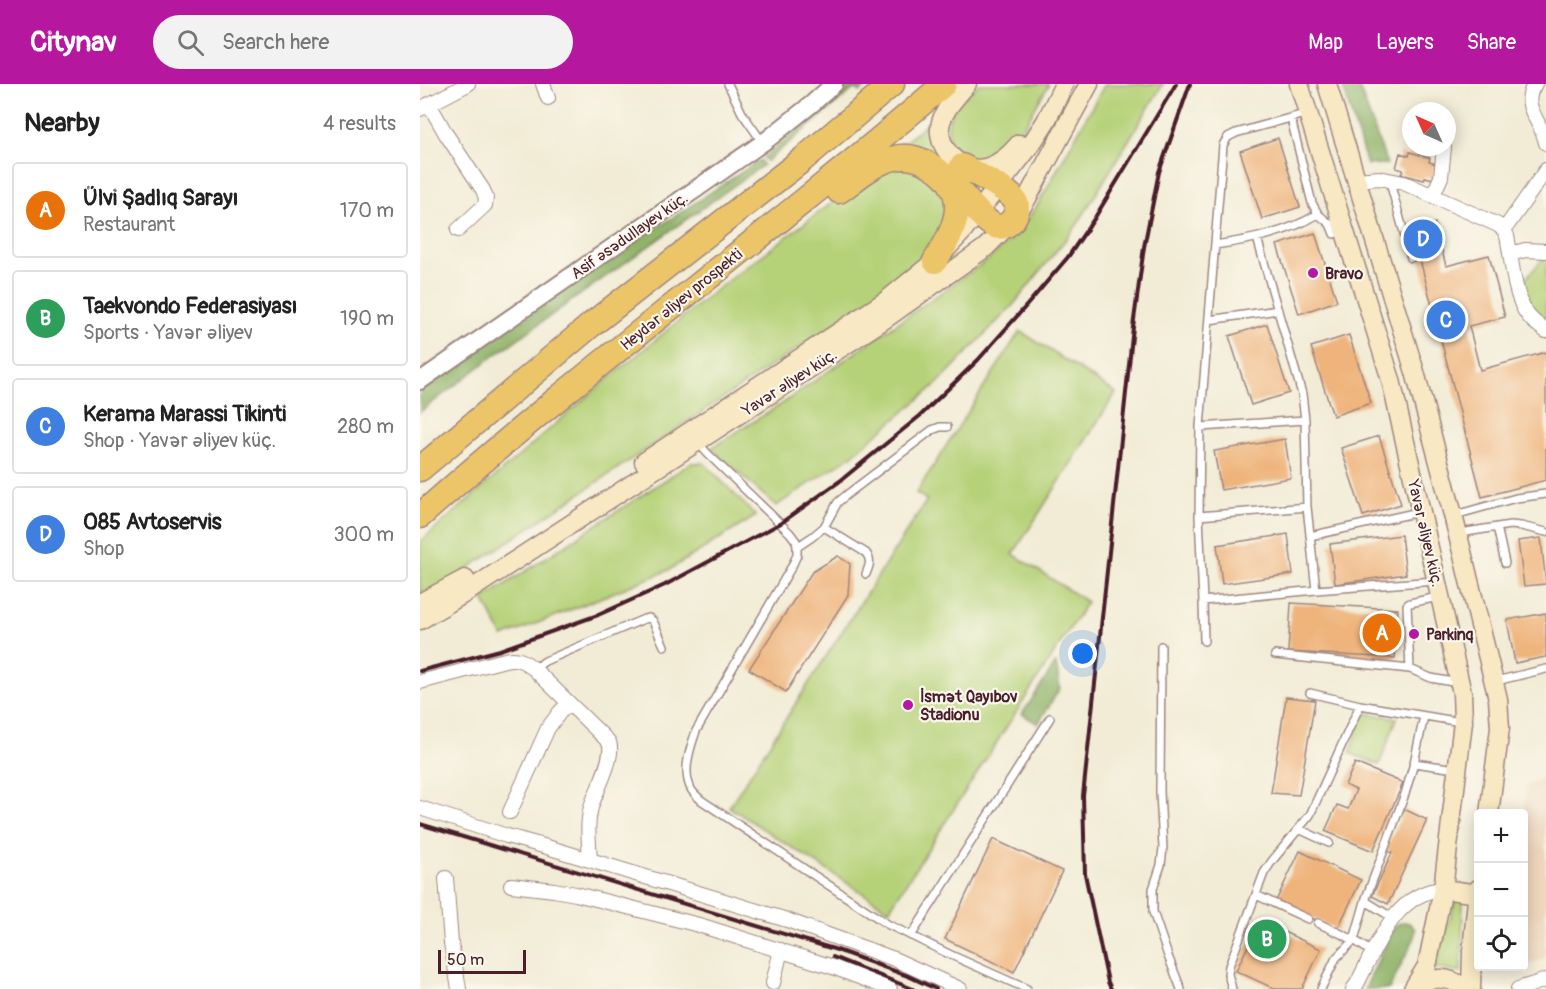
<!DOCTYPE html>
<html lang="en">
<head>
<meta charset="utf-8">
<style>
	:root { --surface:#fff; --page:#f2f2f2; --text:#222; --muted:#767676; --line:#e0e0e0; --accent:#b5179e }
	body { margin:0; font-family:Pangolin,sans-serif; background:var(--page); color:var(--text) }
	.controls { position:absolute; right:18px; bottom:18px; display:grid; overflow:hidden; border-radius:6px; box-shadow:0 3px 15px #0003 }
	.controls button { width:54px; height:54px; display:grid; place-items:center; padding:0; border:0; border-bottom:2px solid var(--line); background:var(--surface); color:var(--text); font:30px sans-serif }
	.compass { position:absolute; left:982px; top:18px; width:54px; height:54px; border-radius:50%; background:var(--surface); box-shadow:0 3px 15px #0003; rotate:315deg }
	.scale { position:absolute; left:18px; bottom:15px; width:88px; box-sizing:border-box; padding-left:6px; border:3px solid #4a1f2b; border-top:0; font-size:16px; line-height:21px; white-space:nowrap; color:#4a1f2b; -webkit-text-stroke:4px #fbf7ec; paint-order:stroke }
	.you { position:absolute; left:663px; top:570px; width:21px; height:21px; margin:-15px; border:4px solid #fff; border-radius:50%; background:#1a73e8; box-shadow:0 0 0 9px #1a73e833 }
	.badge { display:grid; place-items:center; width:39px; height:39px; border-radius:50%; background:var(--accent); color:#fff; font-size:20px; font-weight:700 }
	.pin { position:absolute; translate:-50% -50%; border:3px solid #fff; box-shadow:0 2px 6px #0006 }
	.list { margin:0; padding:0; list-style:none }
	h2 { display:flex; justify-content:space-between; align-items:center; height:78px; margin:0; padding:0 24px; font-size:26px }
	h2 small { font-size:20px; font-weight:400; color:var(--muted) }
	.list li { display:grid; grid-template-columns:39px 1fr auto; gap:18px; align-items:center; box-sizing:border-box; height:96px; margin:0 12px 12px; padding:0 12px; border:2px solid var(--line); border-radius:6px }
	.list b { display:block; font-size:22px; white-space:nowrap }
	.list p { margin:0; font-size:20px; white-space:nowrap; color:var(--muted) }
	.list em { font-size:20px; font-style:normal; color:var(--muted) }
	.icon { flex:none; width:33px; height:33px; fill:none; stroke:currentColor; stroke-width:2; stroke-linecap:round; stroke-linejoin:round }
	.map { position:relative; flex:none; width:1126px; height:905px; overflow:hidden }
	header { display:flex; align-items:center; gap:36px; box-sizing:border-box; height:84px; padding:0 30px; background:var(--accent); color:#fff }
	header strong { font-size:28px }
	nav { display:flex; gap:33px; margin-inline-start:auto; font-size:21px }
	.search { width:420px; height:54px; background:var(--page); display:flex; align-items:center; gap:15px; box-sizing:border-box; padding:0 21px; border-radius:33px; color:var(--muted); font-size:22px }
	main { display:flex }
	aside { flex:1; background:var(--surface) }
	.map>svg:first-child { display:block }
	.built { fill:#efd6bc }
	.green { fill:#b6d279; stroke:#807852; stroke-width:1.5 }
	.forest { fill:#90b469; stroke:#6d6a4a; stroke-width:1.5 }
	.building { fill:#efb47b }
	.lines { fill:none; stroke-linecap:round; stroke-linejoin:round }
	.service-casing { stroke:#9e8680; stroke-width:10 }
	.minor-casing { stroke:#9e8680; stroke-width:16 }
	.tertiary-casing { stroke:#9e8680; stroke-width:20 }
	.secondary-casing { stroke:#9e8680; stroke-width:21 }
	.motorway-casing { stroke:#9e8680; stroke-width:27 }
	.service { stroke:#fff; stroke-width:7 }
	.minor { stroke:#fff; stroke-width:14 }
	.tertiary { stroke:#fff; stroke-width:16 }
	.secondary { stroke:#f8e8c3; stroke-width:18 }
	.motorway { stroke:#edc569; stroke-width:24 }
	.rail { stroke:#4a1f2b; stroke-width:4 }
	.poi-dot { fill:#b5179e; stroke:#fbf7ec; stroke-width:2 }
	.labels { text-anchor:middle; stroke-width:4.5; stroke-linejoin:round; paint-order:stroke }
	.street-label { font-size:16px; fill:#4a1f2b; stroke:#fbf7ec }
	.poi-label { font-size:16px; font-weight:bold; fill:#4a1f2b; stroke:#fbf7ec; text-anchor:start }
</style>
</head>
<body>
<header>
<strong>Citynav</strong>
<div class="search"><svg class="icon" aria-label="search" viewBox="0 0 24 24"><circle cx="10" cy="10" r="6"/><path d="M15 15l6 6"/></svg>Search here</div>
<nav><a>Map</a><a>Layers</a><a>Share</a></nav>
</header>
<main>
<aside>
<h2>Nearby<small>4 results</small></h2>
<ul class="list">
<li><span class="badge" style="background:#e8710a">A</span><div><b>Ülvi Şadlıq Sarayı</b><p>Restaurant</p></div><em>170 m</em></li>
<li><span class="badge" style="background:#2e9e5b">B</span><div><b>Taekvondo Federasiyası</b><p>Sports · Yavər Əliyev</p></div><em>190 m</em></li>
<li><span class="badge" style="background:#3f7fe0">C</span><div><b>Kerama Marassi Tikinti</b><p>Shop · Yavər Əliyev küç.</p></div><em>280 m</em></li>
<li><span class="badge" style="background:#3f7fe0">D</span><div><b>085 Avtoservis</b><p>Shop</p></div><em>300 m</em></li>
</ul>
</aside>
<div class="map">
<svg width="1126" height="905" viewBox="0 0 1126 905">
	<rect width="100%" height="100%" fill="#fbf7ec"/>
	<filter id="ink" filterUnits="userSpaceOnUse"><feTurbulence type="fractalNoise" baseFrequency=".0167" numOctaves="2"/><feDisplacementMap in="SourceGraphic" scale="12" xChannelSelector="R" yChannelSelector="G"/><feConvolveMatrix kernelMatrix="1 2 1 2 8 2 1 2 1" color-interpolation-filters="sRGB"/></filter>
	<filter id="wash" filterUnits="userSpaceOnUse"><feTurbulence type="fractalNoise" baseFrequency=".008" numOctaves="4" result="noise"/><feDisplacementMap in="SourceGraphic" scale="24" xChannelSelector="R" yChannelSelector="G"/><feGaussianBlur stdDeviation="1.35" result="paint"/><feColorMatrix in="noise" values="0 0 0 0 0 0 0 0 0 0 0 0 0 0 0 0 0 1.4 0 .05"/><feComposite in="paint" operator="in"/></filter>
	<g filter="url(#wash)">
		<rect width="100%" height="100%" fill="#f2ecd6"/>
		<path class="built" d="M1126 692V874L1104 882 1103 729 1106 702Z"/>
		<path class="green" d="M559 0H629L602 46 590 62 568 78 546 76C541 71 533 64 530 57 521 31 542 16 559 0Z
			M685 0H743L657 141 594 220 517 300 431 372 356 422 291 364 360 321 569 175 596 151 618 120Z
			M518 30 532 83 472 69Z
			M473 79 516 90 533 129 503 178 468 204 23 501 0 510V458L170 310 292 209 438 99Z
			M1124 174H1126V236L1110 223 1105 195Z
			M600 247 696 309 593 470 667 518 469 826 309 723 507 416 496 409Z
			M271 379H284L336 432 249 486 83 553 63 515Z
			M944 629 977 634 959 681 930 669Z
			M1036 815 1043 816 1041 889 1015 884Z"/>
		<path class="forest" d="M428 0H448L440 8 435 4 347 77 343 74Z
			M922 0H938L967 80 947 81Z
			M340 76 343 81 71 274 0 328V305L232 147Z
			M636 579 640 604 618 640 602 630Z
			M984 838 989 839 995 845 994 855 969 905H945L973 844 978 840Z"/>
		<g id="blocks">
			<path class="building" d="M858 54 880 123 842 135 820 67Z
				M990 68 1010 74 1009 78 1017 80 1013 95 1005 93 1004 96 981 90 983 86 976 84 980 69 989 72Z
				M1015 139 1026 182 1069 171 1085 233 1049 242 1060 286 1126 268V396L1062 413 992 145Z
				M895 149 917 217 879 230 857 161Z
				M847 240 869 309 831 321 809 252Z
				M929 251 951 319 913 332 891 263Z
				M959 352 981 420 943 432 921 364Z
				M865 355 871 394 801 406 794 367Z
				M868 450 873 490 802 500 797 461Z
				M981 451 986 490 915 500 910 460Z
				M1121 454 1126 500 1104 502 1098 457Z
				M418 472 430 480 428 511 366 608 329 585 392 488Z
				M871 519 978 525 975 574 868 568Z
				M1126 529V573L1095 579 1087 536Z
				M866 613 895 616 879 711 851 709Z
				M935 679 983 699 953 767 905 747 917 721 928 725 936 706 925 701Z
				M984 725 1007 736 968 820 952 812 972 769 966 766Z
				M573 755 642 787 594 888 525 855Z
				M880 767 941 796 917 846 856 817Z
				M840 837 901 865 882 905H855L816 887Z"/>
		</g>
	</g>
	<g filter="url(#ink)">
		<use href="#blocks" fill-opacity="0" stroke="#9e8680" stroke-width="1.5"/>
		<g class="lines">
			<defs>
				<path id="service" d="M308 0 322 29 343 59
					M888 29 816 49 808 53 803 61 780 343 779 432 783 517 896 506 1015 497
					M969 95 991 174
					M898 130 910 140 914 150
					M837 154 882 310 885 336 887 423 896 506
					M795 161C830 156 867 149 898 130L892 119 871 35
					M789 236 858 226
					M527 343H520L512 346 429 409 418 418 404 443 392 453 377 463V471L372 482 276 647C270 665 262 687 271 705 273 709 278 713 281 716L467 840 531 871 607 905
					M780 343 885 336
					M279 360 288 370 370 449 376 457 377 463
					M1035 431 1096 414 1126 410
					M779 432 887 423
					M404 443 446 469C452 477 449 482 446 490
					M1077 443 1085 479
					M1040 449 1090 441 1101 442 1126 448
					M890 452 999 428
					M783 517 784 557
					M741 562 740 708 743 764 741 781 733 805V828L748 872 761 905
					M855 571 990 585 1011 594 1038 599
					M114 585 125 577 224 535 229 534 233 537 244 562
					M990 585 987 521 990 519 1018 513
					M1076 597 1126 585
					M890 609 940 621
					M994 679 1036 685
					M879 745 909 759
					M836 811 888 835
					M973 834 947 818 946 814 985 710 994 679 1004 632
					M898 839 934 856 946 814
					M491 852 630 634
					M812 905 808 890 809 882 844 789 852 777 890 731 940 621 1041 638
					M901 905 916 874 934 856 953 869"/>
				<path id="minor" d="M123 0 128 14
					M1115 0C1099 22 1122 37 1126 59
					M9 20 26 50 63 106 66 114 65 121 38 146
					M0 25 48 0
					M937 96 959 94 984 99 1078 141 1084 146 1087 152C1092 175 1093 206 1105 227 1110 236 1118 241 1126 247
					M1013 111 1021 93 1024 63
					M1084 146 1126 86
					M1091 170 1105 166 1126 167
					M0 598 85 576C98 573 104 577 114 585L189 658C195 673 177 705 172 720 166 738 169 757 170 776
					M0 724 87 752 127 763 367 836 474 875 540 905
					M90 728 128 644 140 628 149 619
					M26 794 31 859 39 905
					M91 801 134 806 156 810 279 841 413 883 470 905
					M353 899 361 866
					M933 905 937 900C956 863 975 808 1023 805
					M1098 905 1126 896"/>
				<path id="tertiary" d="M0 297 348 55 393 19 414 0"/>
				<path id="secondary" d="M547 0C537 12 522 27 520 43 519 55 524 65 532 73 555 96 581 82 599 60
					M879 0 971 296 1042 609 1043 638 1023 805 1007 882 993 905
					M907 0 995 288 1033 431 1078 615 1080 644 1069 730
					M224 378 467 216 515 177 544 146 610 62 626 37 644 0
					M0 519 45 495
					M0 536 50 506 465 235 565 164 593 136 606 116 669 0
					M1023 805 1058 810
					M993 905C1009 892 1029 891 1045 905
					M1051 905 1052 867 1058 805"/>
				<path id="motorway" d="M532 99C541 109 564 138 575 142 590 147 603 126 594 115 584 103 556 90 542 82
					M419 107C436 95 454 78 475 74 487 71 500 75 510 81 553 106 537 144 515 177
					M0 385 171 241 382 76 472 0
					M0 432C114 330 236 236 355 140 412 94 469 49 524 0"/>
			</defs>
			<use href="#service" class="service-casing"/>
			<use href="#minor" class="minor-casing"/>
			<use href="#tertiary" class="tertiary-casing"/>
			<use href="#secondary" class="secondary-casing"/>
			<use href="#motorway" class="motorway-casing"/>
			<use href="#service" class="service"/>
			<use href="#minor" class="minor"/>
			<use href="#tertiary" class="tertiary"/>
			<use href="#secondary" class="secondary"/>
			<use href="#motorway" class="motorway"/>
			<path class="rail" d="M0 587 80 566 178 531 245 501 361 439 420 397 501 331 558 276 607 221 648 173 674 135 756 0
				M0 740 417 866 488 892 516 905
				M413 873 493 905
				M691 905 688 898 665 790 663 712 713 243 724 163 739 88 770 0"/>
		</g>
	</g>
	<g class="poi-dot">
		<circle cx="893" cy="189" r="6"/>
		<circle cx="994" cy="550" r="6"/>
		<circle cx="488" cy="621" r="6"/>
	</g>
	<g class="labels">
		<g class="street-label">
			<text transform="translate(209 151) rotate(-35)" y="6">Asif Əsədullayev küç.</text>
			<text transform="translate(261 215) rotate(-39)" y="6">Heydər Əliyev prospekti</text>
			<text transform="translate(369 298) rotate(-33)" y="6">Yavər Əliyev küç.</text>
			<text transform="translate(1006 449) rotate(77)" y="6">Yavər Əliyev küç.</text>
		</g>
		<g class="poi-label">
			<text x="905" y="195">Bravo</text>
			<text x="1006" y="556">Parkinq</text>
			<text x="500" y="618">İsmət Qayıbov<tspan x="500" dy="18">Stadionu</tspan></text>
		</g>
	</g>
</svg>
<div class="controls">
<button>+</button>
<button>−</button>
<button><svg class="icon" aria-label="locate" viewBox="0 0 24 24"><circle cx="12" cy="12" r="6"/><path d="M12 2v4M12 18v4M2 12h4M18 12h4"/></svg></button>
</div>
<svg class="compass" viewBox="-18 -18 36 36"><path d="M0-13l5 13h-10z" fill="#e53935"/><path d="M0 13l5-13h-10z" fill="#767676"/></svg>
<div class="scale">50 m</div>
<div class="you"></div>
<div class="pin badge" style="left:962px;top:549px;background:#e8710a">A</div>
<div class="pin badge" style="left:847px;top:855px;background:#2e9e5b">B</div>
<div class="pin badge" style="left:1026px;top:236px;background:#3f7fe0">C</div>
<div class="pin badge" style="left:1003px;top:155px;background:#3f7fe0">D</div>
</div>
</main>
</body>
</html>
